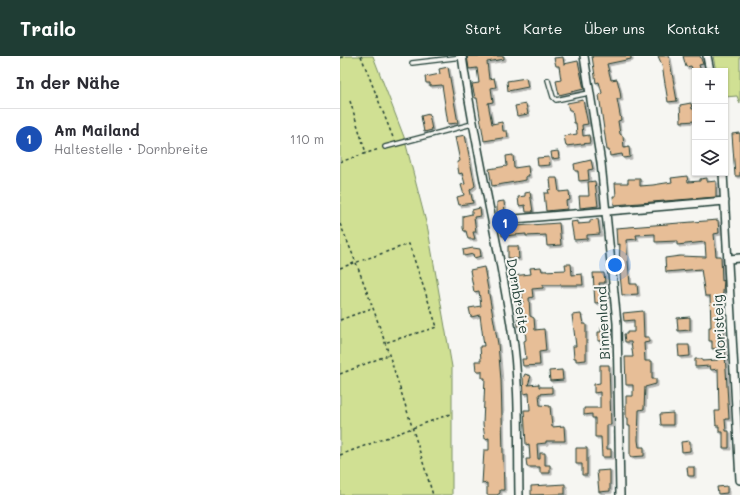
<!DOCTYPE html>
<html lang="de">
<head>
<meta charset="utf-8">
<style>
	:root { --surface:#fff; --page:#f7f7f7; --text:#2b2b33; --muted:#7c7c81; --line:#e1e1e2; --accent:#1f3d34 }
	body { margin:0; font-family:Mali,sans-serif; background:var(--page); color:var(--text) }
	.controls { position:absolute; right:12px; top:12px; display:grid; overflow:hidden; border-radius:0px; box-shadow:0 1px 3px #0004 }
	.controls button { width:36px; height:36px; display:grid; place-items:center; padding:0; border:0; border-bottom:1px solid var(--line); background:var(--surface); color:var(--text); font:20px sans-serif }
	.you { position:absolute; left:275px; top:209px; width:14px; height:14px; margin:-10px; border:3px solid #fff; border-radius:50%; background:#1a73e8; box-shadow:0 0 0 6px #1a73e833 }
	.badge { display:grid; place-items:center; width:26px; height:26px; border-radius:50%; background:var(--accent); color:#fff; font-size:13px; font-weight:700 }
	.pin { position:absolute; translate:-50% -33px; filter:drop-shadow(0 1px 2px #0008) }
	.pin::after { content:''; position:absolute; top:21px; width:14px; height:12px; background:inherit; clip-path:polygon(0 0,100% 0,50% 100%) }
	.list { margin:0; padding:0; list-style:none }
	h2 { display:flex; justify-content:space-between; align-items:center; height:52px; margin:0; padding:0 16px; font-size:17px }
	h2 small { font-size:13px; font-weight:400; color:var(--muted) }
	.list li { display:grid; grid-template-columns:26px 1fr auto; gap:12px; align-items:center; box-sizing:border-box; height:60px; padding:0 16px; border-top:1px solid var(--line) }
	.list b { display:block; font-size:15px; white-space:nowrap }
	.list p { margin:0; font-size:13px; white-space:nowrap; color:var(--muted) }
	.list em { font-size:13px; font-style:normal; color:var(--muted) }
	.icon { flex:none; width:22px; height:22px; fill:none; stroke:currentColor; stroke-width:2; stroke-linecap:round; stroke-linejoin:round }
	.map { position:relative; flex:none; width:400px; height:439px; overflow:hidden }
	header { display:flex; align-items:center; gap:24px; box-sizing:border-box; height:56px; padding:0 20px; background:var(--accent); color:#fff }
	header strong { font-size:19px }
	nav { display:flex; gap:22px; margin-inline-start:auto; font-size:14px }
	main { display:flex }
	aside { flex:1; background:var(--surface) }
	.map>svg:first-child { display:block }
	.green { fill:#d0e093; stroke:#788e64 }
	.building { fill:#e7be97; stroke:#1f3d34; filter:url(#shadow) }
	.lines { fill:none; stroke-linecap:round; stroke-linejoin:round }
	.service-casing { stroke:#1f3d34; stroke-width:6 }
	.minor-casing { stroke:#1f3d34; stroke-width:10 }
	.path { stroke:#1f3d34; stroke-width:1.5; stroke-dasharray:3 3; stroke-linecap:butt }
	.service { stroke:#f6f6f2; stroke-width:3.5 }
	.minor { stroke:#f6f6f2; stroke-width:7 }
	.labels { text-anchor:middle; stroke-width:4; stroke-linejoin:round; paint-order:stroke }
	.street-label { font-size:14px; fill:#1f3d34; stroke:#f6f6f2 }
</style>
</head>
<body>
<header>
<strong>Trailo</strong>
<nav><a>Start</a><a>Karte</a><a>Über uns</a><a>Kontakt</a></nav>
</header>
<main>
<aside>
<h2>In der Nähe<small></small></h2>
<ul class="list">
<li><span class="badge" style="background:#1a4fb4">1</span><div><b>Am Mailand</b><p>Haltestelle · Dornbreite</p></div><em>110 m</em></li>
</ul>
</aside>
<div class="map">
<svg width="400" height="439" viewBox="0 0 400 439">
	<defs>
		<filter id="shadow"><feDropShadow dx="2" dy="2" stdDeviation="0" flood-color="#0004"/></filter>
	</defs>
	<rect width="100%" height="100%" fill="#f6f6f2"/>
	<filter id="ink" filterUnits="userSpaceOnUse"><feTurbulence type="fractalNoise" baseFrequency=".025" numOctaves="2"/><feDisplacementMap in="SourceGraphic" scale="8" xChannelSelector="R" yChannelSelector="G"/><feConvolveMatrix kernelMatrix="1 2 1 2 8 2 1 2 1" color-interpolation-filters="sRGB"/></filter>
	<g filter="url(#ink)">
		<path class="green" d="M0 0H33L64 81 88 174 112 311V439H0Z
			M373 0H400V48L397 40 385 41V15H376Z"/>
		<path class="building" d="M127 0H164V3L147 6 149 23 154 22 156 31 151 32 153 46 148 47 152 68 162 66 163 75H167L168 81 144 85 137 42H135L132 28 139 27 137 12 129 13Z
			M252 0H291V3L267 8 271 24 277 23 280 35 281 43H277L281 64 278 65 280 78 283 80 284 92 289 91 290 101 283 102 282 98 270 100 269 94H267L259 39 262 37 259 26 256 27Z
			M318 0H329L337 45 328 46 322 9Z
			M343 0H360L363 8 359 9 361 15H353L351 10 346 11Z
			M223 1 224 8 238 5 244 33 219 39 216 25 221 24 219 10H216L214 2Z
			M108 11 118 67 108 68 102 29 90 30V27H86L85 21 100 18 99 13Z
			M186 22 188 31 168 35 167 25Z
			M243 44 248 68 242 69 243 80 249 79 250 87 226 90 224 80 237 78 236 67H234L232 54H229L227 47Z
			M351 47 352 53H355V65L341 66 340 49Z
			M186 48 188 58 177 60 175 50Z
			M89 58 92 74 84 76 81 60Z
			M400 77V120H395L392 78Z
			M125 79 135 130 130 134 133 147 119 149 117 141 124 139 121 129 125 128 122 117 119 118 117 106 120 105 115 81Z
			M218 95 219 102 212 103 211 96Z
			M173 99 174 112 188 110 189 120H186V124L152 130 149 113 167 110 166 100Z
			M209 101 210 109 198 110 197 102Z
			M251 104 253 113 248 114 249 124 239 125 238 115H235L234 108Z
			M347 120 348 126 360 125V123L367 122V126L376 125V141L274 149 273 140H276L275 127H288V123H300V130L313 129 332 126 331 122Z
			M210 122H217L219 136 229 135 230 144 226 145 227 153 206 155 204 137H209L208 134 211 133Z
			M255 125 258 150 240 152 239 140H249L248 126Z
			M190 136 193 156H186L185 149 179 150 178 141 185 140V137Z
			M164 145 165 158H157V146Z
			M140 152 141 160 134 161 136 176H133L135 183H128L126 175H124L123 172V160L132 158V154Z
			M258 163 260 178 247 179V183L234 184 231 166 238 165V168L250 167V164Z
			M378 164 379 177 374 178 376 200H381L382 225 384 224 382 248 389 363H385L386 375H389V392H383V376H379V370H376L375 355H379L378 313 371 314 370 310 355 311V303H362V305L378 304V292L372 293V285H369V271H371L370 240H365L361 213 326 216 325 202 340 200 366 201 365 186 337 189V185L315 186V178L296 179 297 183 286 184 290 228H297L298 238 282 239 279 208 280 188 277 189 276 172Z
			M219 167 221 189 207 190 206 179 186 180V178L162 180 161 171Z
			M168 190H178L179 203 168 202Z
			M133 192 140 193 141 200 134 202 133 198 124 200 123 194Z
			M225 208H231L232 219 242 218 243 229H203V232L192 233 193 241 189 242 190 260 194 262 195 274 204 273 206 295 199 296 200 309 183 310 182 303H186L184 285 186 284 185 271H178L177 248 183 247 182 234 173 235 172 220 191 218 190 212 201 211 202 215 226 214Z
			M144 211 158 288 161 324 164 434H160V437L157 439H147V427L142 428 144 394H149V382L145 383 143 368 145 322H142V315H136L135 305H141L140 290H144L140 259 131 261 129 252 141 250 139 235 134 236 130 214Z
			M253 217H264L265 227H259L261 239 266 238 267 246 255 247Z
			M303 255 304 281H309V286L304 287 305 305H312V323H316V328L305 331 304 353 299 354 298 384 299 391H304V400L290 401V370H288V362H286V340H293V329H286L285 301H293L291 286H285L284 278H287V276H294V264L284 265 283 257Z
			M241 258 243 268H246V304L236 305V302H234L233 290H236L232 259Z
			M350 261V274L338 275 337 262Z
			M261 271H268L269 289H262V285H258V276H261Z
			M338 289H349L350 300 339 301Z
			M260 309H269L271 369H267V393H271V401H262L261 381H255V362H252V358L244 359V352H260V336L254 337V328L260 327Z
			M222 314 223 324 210 325 209 315Z
			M185 318 191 320 188 329 199 328V331H212V337L199 338 200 349 210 350 212 371 224 370 225 385H206V387L197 388 198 403H200V397H205V409H210V417H200V411H187L186 403H190L189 388 186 389 184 354H190L189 337 184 338 183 322Z
			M333 357V369H321L320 358Z
			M350 385V395L342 396 341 386Z
			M236 392H247V419H242V408H236Z
			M347 411H354V420H348Z
			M270 414V435L259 436 257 415Z
			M225 428V438L191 439V430Z
			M387 430V437L378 438 377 431Z"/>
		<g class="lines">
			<defs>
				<path id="service" d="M72 7 122 1
					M208 24 213 41 216 44 249 37
					M45 91 132 68"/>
				<path id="minor" d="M122 0C135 92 158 183 172 275 180 326 178 387 179 439
					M244 0 261 107 277 267 280 439
					M367 0 370 15
					M383 117 400 424
					M152 165 385 145
					M389 203 400 202"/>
			</defs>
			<use href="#service" class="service-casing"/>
			<use href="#minor" class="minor-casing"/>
			<path class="path" d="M21 0 54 84
				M0 2 5 0
				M10 45 26 97
				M0 106 39 93
				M0 168C38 256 65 348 93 439
				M0 212 69 188 97 271 44 287
				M0 264 32 252
				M0 318 48 299
				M0 399 110 358"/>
			<use href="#service" class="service"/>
			<use href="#minor" class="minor"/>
		</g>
	</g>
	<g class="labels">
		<g class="street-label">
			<text transform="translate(178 240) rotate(80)" y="5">Dornbreite</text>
			<text transform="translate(263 267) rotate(-93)" y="5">Binnenland</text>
			<text transform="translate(379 271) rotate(-93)" y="5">Moristeig</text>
		</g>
	</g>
</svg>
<div class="controls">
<button>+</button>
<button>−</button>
<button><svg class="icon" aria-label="layers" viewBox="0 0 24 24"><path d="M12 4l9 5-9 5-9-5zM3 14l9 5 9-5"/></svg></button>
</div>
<div class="you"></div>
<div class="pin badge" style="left:165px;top:186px;background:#1a4fb4">1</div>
</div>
</main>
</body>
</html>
